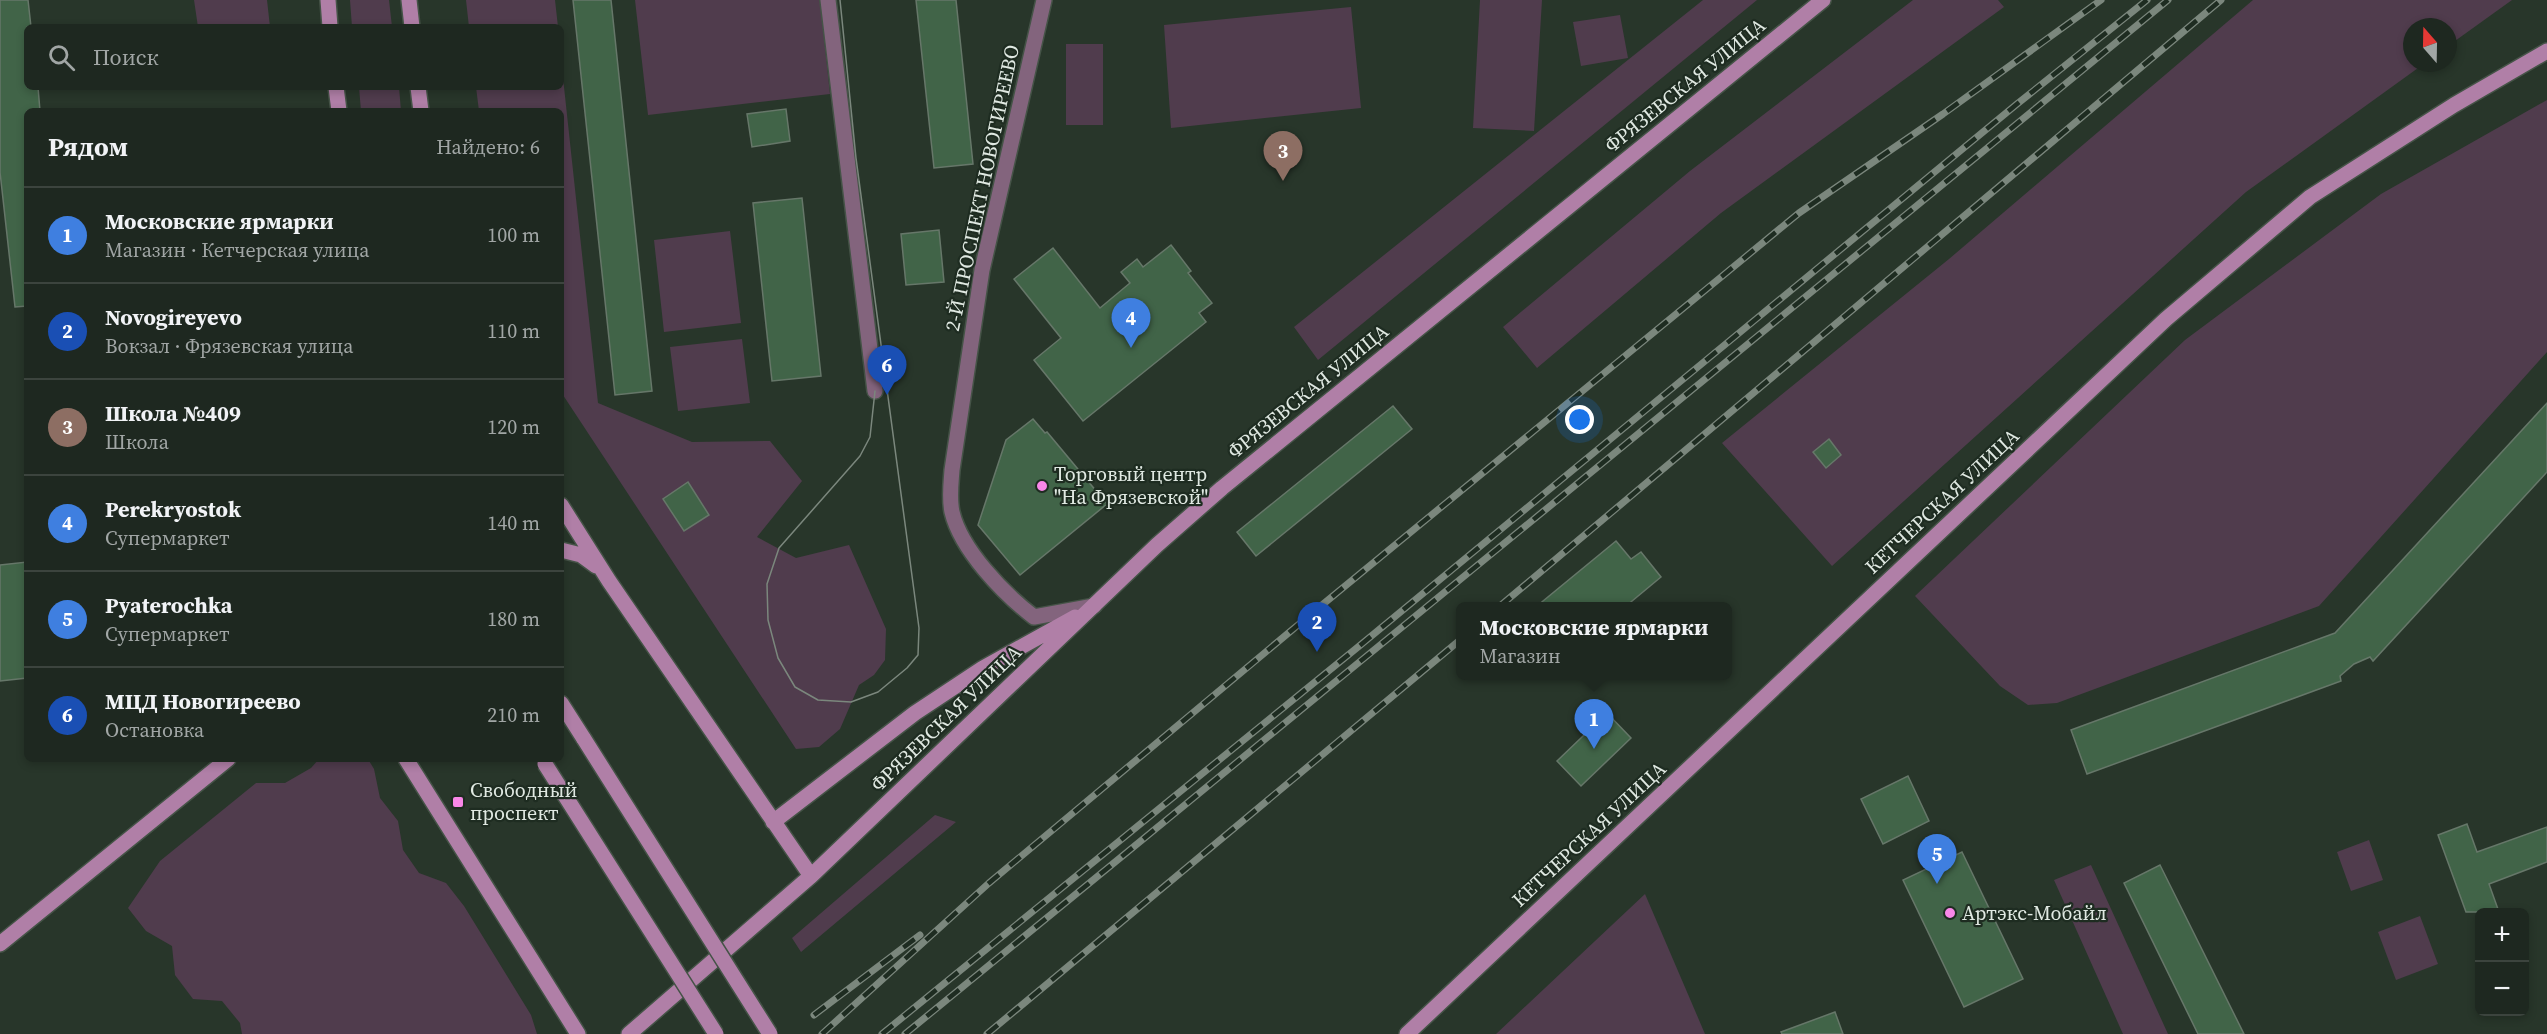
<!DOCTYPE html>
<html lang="ru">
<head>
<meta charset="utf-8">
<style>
	:root { --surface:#1e2820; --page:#263029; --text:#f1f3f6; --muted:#a1a6a5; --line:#3c443e; --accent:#8bbbb9 }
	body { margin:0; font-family:"Source Serif 4",serif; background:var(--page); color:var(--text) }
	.controls { position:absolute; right:18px; bottom:18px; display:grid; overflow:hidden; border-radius:9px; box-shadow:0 3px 9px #0003 }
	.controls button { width:54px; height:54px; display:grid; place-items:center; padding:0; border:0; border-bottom:2px solid var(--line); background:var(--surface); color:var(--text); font:30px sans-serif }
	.compass { position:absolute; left:2403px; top:18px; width:54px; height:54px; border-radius:50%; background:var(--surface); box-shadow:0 3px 9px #0003; rotate:340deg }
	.you { position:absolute; left:1580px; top:420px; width:21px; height:21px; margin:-15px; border:4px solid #fff; border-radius:50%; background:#1a73e8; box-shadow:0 0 0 9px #1a73e833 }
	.badge { display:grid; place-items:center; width:39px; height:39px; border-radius:50%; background:var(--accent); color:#fff; font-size:20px; font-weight:700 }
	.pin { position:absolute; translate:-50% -50px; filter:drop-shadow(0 2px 3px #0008) }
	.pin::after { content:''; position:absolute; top:32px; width:21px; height:18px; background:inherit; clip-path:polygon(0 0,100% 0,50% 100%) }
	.popup { position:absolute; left:1456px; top:602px; width:276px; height:78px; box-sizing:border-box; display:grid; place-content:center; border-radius:9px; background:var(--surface); filter:drop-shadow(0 2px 4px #0005); font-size:20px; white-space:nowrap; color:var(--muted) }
	.popup b { font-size:22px; color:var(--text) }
	.popup::after { content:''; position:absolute; left:50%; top:100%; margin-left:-12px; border:12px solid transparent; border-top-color:var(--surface) }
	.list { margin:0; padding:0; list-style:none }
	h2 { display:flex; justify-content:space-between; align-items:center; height:78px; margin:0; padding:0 24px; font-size:26px }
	h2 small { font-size:20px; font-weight:400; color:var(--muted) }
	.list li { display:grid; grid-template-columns:39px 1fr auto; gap:18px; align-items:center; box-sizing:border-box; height:96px; padding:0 24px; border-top:2px solid var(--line) }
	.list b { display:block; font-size:22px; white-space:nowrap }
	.list p { margin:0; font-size:20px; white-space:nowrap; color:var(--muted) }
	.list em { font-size:20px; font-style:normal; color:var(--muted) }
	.icon { flex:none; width:33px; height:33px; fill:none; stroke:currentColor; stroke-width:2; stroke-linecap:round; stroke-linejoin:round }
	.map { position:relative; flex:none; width:2547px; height:1034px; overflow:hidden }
	.search { position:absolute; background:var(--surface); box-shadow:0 3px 9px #0003; left:24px; top:24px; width:540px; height:66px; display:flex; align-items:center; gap:15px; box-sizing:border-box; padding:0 21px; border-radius:9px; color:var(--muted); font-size:22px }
	.panel { position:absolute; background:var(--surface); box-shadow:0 3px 9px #0003; left:24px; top:108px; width:540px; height:654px; border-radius:9px }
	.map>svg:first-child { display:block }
	.green { fill:#503c4d }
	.building { fill:#416448; stroke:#667769; stroke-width:1.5 }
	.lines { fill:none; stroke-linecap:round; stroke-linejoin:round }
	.street-casing { stroke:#455347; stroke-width:18 }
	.secondary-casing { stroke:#455347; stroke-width:18 }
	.street { stroke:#83647d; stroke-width:15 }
	.secondary { stroke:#b07fa7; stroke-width:15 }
	.tram { stroke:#7b877d; stroke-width:1.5 }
	.rail-casing { stroke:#7b877d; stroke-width:7 }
	.rail { stroke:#1e2c21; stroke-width:4.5; stroke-dasharray:14; stroke-linecap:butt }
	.secondary-bridge-casing { stroke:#455347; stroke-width:18; stroke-linecap:butt }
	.secondary-bridge { stroke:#b07fa7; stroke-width:15 }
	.poi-dot { fill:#f987e8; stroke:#1e2c21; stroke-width:2 }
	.labels { text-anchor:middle; stroke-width:4.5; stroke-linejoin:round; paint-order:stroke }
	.street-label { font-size:20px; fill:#e0e9e2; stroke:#1e2c21 }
	.poi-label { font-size:20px; fill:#e0e9e2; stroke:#1e2c21; text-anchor:start }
</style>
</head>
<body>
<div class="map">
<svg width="2547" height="1034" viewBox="0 0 2547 1034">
	<rect width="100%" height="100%" fill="#28362a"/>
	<path class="green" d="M194 0H267L270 27H198Z
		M350 0H389L392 27H352Z
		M466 0H555L558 27H469Z
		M635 0H820L830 94 648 115Z
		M1480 0H1542L1534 131 1473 128Z
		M1703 0H1757L1318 360 1294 327Z
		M1913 0H1998L2004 7 1721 213 1537 368 1503 327 1690 171Z
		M2253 0H2512L2448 46V27H2412V63H2425L2246 192 1832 566 1722 443 1949 259Z
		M1351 7 1361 108 1171 128 1164 25Z
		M1620 15 1628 58 1581 66 1573 22Z
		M1066 44H1103V125H1066Z
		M561 59 598 403 692 442 770 441 802 481 757 537 796 558 849 545 886 629 885 660 874 675 859 685 840 729 819 747 796 749 561 392V111H479L476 87H561Z
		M359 87H399L401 111H361Z
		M2547 100V352L2319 606 2057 703 2028 705 2000 686 1915 596 2185 340 2381 194Z
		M730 231 741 323 664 332 654 240Z
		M742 339 750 403 678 411 670 347Z
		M319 759H368L374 769 380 798 398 821 403 850 419 873 446 883 464 906 531 1015 537 1034H242L240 1023 222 1001 193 999 175 975 172 946 146 931 128 908 160 861 256 783H285L311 768Z
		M935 815 956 822 801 952 792 938Z
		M2369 840 2383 880 2351 891 2337 852Z
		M2091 865 2168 1034H2123L2054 880Z
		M1645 894 1705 1034H1496Z
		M2420 916 2438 964 2396 980 2378 932Z"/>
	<path class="building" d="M0 0H28L31 27H27V87H38L40 111H27V306L15 307 0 172Z
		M573 0H611L652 391 615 395Z
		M916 0H956L973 164 934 168Z
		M786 109 790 141 752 147 747 114Z
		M802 198 821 376 772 381 753 203Z
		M939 230 944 282 906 285 901 234Z
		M1171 245 1191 271 1188 273 1212 303 1199 313 1206 322 1083 421 1034 360 1061 338 1014 279 1053 248 1100 308 1130 283 1121 272 1137 259 1143 267Z
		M2547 403V472L2373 661 2370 657 2354 664 2340 676 2341 681 2087 774 2071 730 2335 633Z
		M1393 406 1412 429 1256 556 1237 532Z
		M1033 419 1045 433 1047 432 1107 504 1020 575 978 525 1006 440Z
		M1829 439 1841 455 1826 468 1813 452Z
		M688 482 709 515 684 531 663 499Z
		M1616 541 1631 559 1641 552 1661 577 1626 606H1537Z
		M27 562V678L0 681V565Z
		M1607 713 1631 738 1581 786 1557 761Z
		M1908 776 1929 821 1883 844 1861 799Z
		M2467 824 2477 852 2547 827V862L2489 884 2499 912H2466L2438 835Z
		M1962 852 2023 979 1964 1007 1903 880Z
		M2160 865 2244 1034H2198L2124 883Z
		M1835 1012 1843 1034H1782L1781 1032Z"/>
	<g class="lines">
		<defs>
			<path id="street" d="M828 0 875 391
				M1044 0 982 270 952 470C951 484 949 498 952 512 961 550 1004 594 1034 617L1094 606"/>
			<path id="secondary" d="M328 0 330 27
				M409 0 412 27
				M336 87 339 111
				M418 87 421 111
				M561 505 609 581 811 876
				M561 550 581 555 596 566
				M561 703 584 739
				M406 759 578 1034
				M773 822 915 713 983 668 1075 617
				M0 944 228 759
				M629 1034 811 876 1157 545 1222 488 1823 0
				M1407 1034 2166 319 2310 197 2454 105 2547 51"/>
		</defs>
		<use href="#street" class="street-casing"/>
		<use href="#secondary" class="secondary-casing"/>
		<use href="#street" class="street"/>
		<use href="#secondary" class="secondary"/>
		<path class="tram" d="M840 0 856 158 919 628 918 655 907 668 878 692 851 702 818 700 795 687 778 658 768 620 767 584 779 548 860 456 870 437 875 391"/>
		<defs>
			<path id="rail" d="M1500 606 2221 0
				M814 1015 920 935
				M822 1034 989 883 1322 605 1799 213 1943 114 2101 0
				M882 1034 1358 647 2017 104 2147 0
				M905 1034 2168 0
				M987 1034 1460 640"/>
		</defs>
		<use href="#rail" class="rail-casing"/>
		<use href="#rail" class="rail"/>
		<defs>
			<path id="secondary-bridge" d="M584 739 770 1034
				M545 764 716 1034"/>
		</defs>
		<use href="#secondary-bridge" class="secondary-bridge-casing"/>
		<use href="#secondary-bridge" class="secondary-bridge"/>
	</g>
	<g class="poi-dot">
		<circle cx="1042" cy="486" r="6"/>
		<rect x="452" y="796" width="12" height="12" rx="3"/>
		<circle cx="1950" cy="913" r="6"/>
	</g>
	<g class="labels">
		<g class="street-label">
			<text transform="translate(1685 85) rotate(-39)" y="7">ФРЯЗЕВСКАЯ УЛИЦА</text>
			<text transform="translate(982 188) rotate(-78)" y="7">2-Й ПРОСПЕКТ НОВОГИРЕЕВО</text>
			<text transform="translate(1308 391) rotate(-39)" y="7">ФРЯЗЕВСКАЯ УЛИЦА</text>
			<text transform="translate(1942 501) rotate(-43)" y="7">КЕТЧЕРСКАЯ УЛИЦА</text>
			<text transform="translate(946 718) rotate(-44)" y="7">ФРЯЗЕВСКАЯ УЛИЦА</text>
			<text transform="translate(1589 834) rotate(-43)" y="7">КЕТЧЕРСКАЯ УЛИЦА</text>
		</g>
		<g class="poi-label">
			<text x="1054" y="481">Торговый центр<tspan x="1054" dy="23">"На Фрязевской"</tspan></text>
			<text x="470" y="797">Свободный<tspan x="470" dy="23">проспект</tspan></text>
			<text x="1962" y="920">Артэкс-Мобайл</text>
		</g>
	</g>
</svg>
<div class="controls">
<button>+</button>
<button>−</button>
</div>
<svg class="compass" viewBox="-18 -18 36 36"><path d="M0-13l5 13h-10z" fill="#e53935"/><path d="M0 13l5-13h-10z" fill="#a1a6a5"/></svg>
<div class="you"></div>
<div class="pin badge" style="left:1594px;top:749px;background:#3f7fe0">1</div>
<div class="popup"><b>Московские ярмарки</b>Магазин</div>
<div class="pin badge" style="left:1317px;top:652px;background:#1a4fb4">2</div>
<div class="pin badge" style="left:1283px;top:181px;background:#8d6e63">3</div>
<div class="pin badge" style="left:1131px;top:348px;background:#3f7fe0">4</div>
<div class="pin badge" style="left:1937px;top:884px;background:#3f7fe0">5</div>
<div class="pin badge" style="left:887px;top:395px;background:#1a4fb4">6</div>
<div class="search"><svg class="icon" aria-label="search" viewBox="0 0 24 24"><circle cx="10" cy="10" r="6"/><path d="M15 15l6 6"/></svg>Поиск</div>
<section class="panel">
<h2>Рядом<small>Найдено: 6</small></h2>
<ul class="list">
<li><span class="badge" style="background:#3f7fe0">1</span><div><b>Московские ярмарки</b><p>Магазин · Кетчерская улица</p></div><em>100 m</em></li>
<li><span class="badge" style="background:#1a4fb4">2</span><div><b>Novogireyevo</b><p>Вокзал · Фрязевская улица</p></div><em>110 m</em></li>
<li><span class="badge" style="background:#8d6e63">3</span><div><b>Школа №409</b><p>Школа</p></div><em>120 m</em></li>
<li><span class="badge" style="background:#3f7fe0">4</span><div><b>Perekryostok</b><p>Супермаркет</p></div><em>140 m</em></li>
<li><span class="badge" style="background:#3f7fe0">5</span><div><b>Pyaterochka</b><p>Супермаркет</p></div><em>180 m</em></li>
<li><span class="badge" style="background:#1a4fb4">6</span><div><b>МЦД Новогиреево</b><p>Остановка</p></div><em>210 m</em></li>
</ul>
</section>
</div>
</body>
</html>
